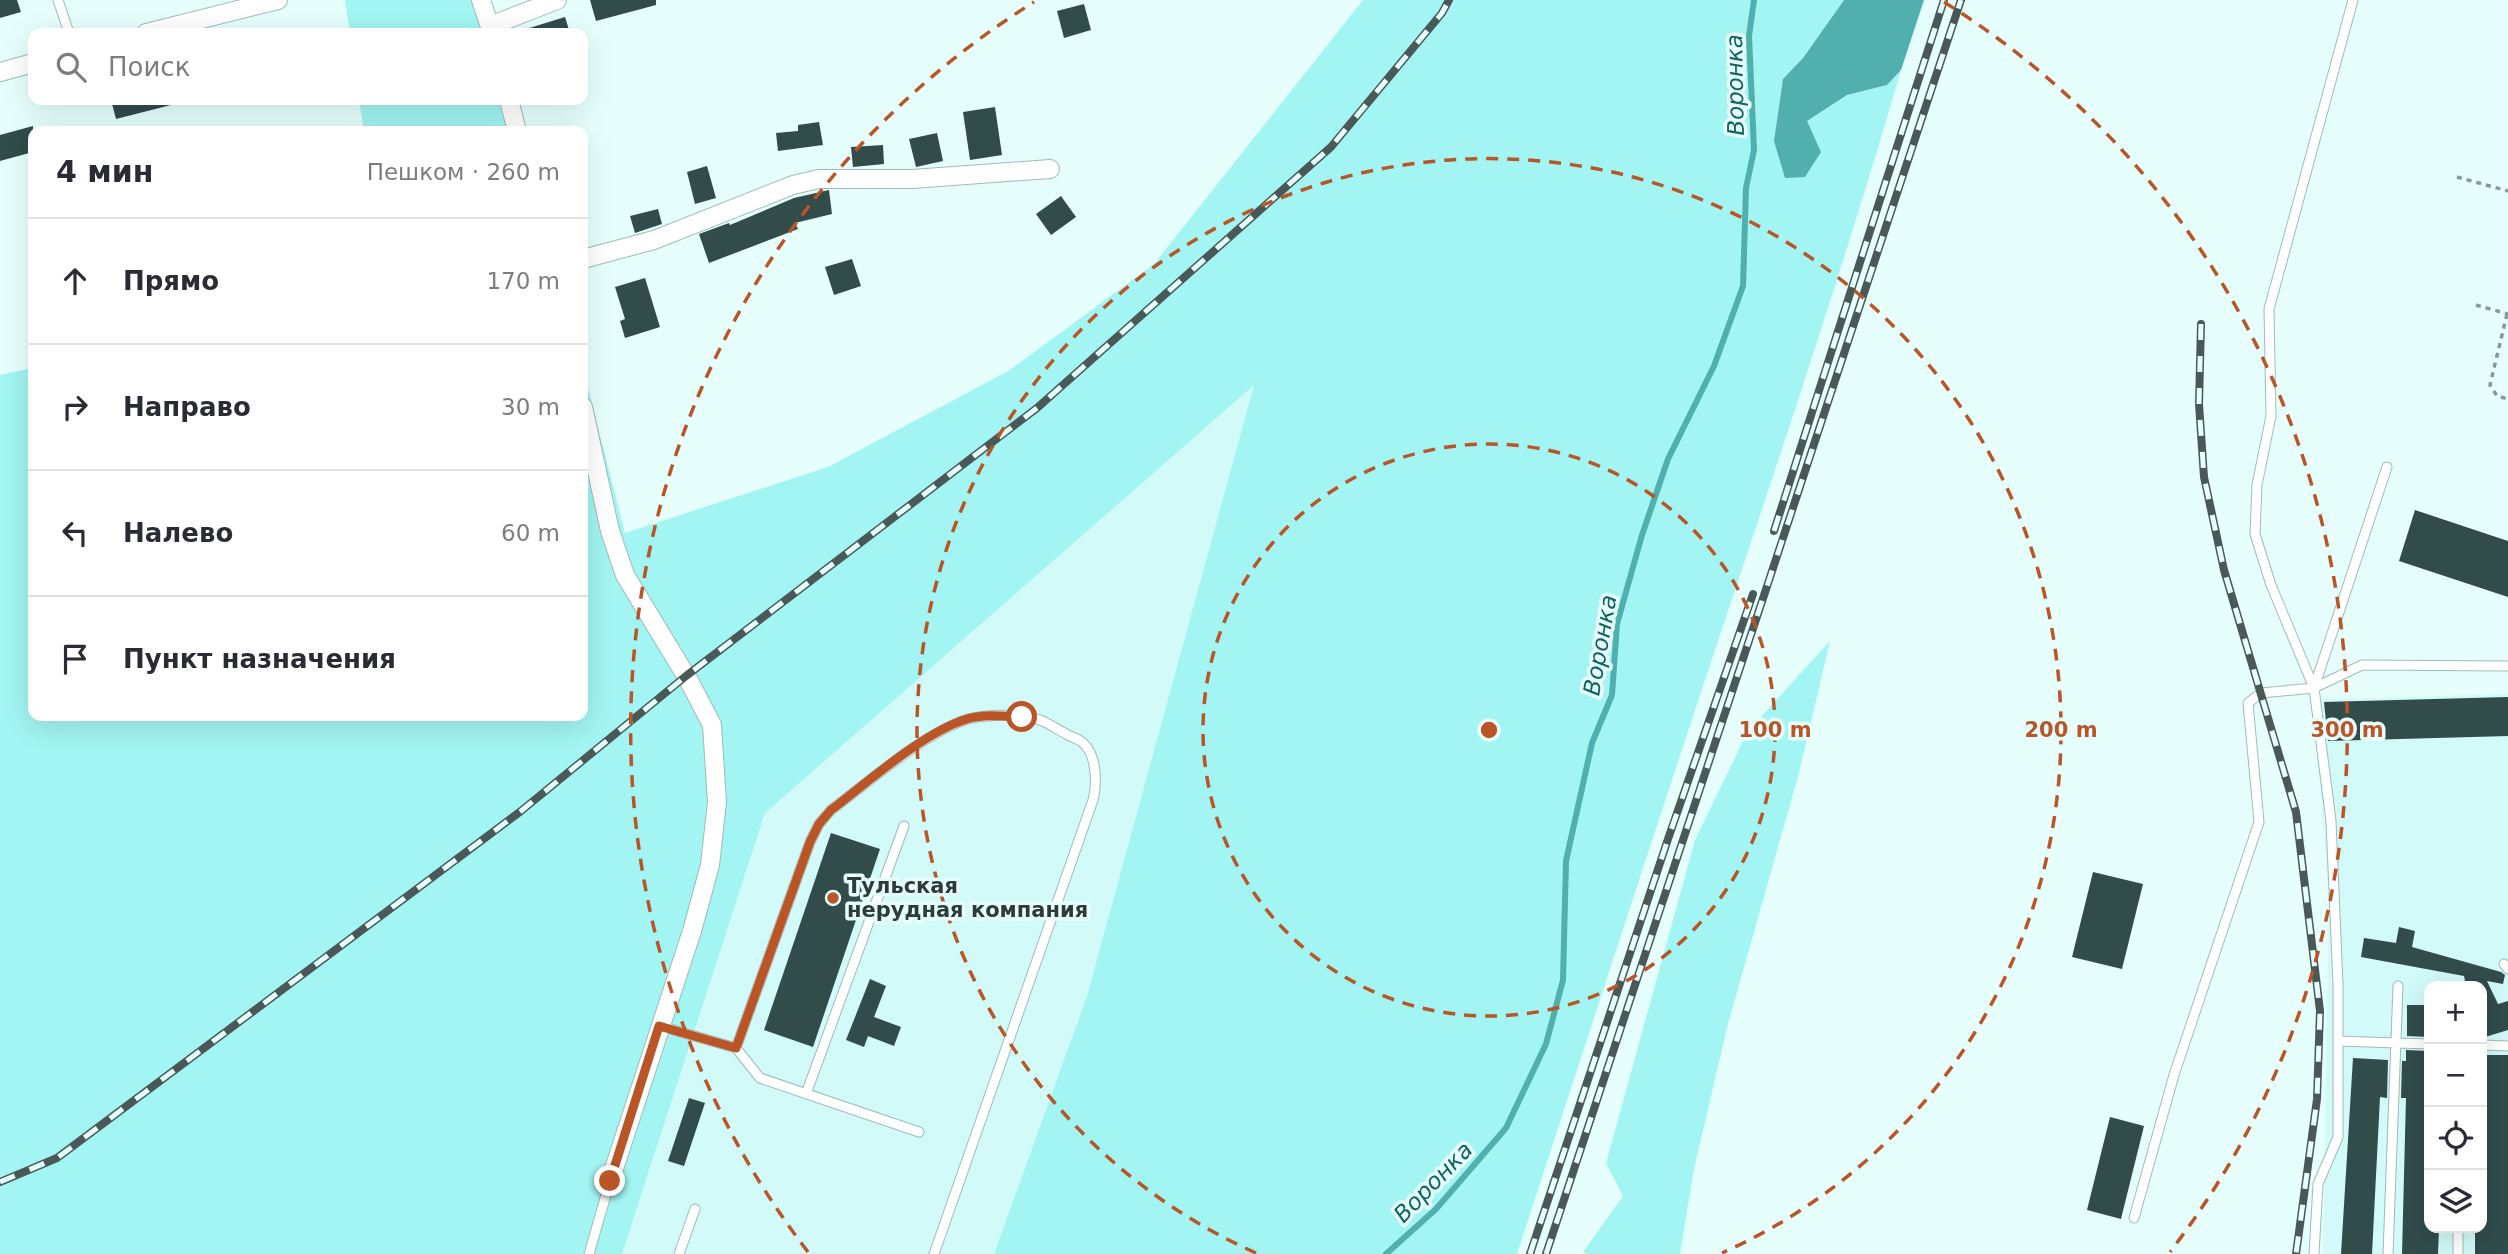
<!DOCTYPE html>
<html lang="ru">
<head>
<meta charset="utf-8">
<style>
	:root { --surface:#fff; --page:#f7f7f7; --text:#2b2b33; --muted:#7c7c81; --line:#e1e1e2 }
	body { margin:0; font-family:"DejaVu Sans",sans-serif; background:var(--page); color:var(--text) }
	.controls { position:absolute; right:21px; bottom:21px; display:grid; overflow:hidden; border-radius:14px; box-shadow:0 7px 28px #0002 }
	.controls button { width:63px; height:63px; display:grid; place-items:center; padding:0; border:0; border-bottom:2px solid var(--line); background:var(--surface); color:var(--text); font:35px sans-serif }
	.stop { position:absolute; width:21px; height:21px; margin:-16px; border:5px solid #ba5527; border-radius:50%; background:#fff }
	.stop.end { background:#ba5527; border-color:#fff; box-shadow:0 2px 7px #0008 }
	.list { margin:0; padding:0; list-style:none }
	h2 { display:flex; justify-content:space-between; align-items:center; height:91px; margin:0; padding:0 28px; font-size:30px }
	h2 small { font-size:23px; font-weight:400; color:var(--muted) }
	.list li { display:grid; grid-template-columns:46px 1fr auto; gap:21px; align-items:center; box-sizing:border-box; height:126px; padding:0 28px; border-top:2px solid var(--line) }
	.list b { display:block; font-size:26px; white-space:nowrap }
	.list em { font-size:23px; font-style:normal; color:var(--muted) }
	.icon { flex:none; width:38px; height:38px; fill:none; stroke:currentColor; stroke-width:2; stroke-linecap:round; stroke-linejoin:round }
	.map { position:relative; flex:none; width:2508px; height:1254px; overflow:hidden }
	.search { position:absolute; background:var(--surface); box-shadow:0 7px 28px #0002; left:28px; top:28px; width:560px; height:77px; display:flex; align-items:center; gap:18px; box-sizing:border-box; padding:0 24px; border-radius:14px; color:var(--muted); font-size:26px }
	.panel { position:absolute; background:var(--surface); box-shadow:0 7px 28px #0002; left:28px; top:126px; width:560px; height:595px; border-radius:14px }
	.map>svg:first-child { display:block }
	.built { fill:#d1faf8; fill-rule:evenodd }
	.green { fill:#a2f5f2 }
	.water { fill:#51b0ad }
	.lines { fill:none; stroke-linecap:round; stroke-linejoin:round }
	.stream { stroke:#51b0ad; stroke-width:6 }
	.building { fill:#314c4b }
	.service-casing { stroke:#9ebbba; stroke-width:11 }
	.minor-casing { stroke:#9ebbba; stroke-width:20 }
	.path { stroke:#869998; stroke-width:3.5; stroke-dasharray:5 5; stroke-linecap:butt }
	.service { stroke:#fff; stroke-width:9 }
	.minor { stroke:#fff; stroke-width:18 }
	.rail-casing { stroke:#4a5957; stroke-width:8 }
	.rail { stroke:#e6fffd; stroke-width:5; stroke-dasharray:16; stroke-linecap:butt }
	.route { stroke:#ba5527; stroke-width:9 }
	.ring { fill:none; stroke:#ba5527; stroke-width:3.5; stroke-dasharray:12 9 }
	.poi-dot { fill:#ba5527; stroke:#e6fffd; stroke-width:2.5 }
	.labels { text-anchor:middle; stroke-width:7; stroke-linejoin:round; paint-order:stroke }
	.poi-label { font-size:21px; font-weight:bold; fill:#2e3b3a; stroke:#e6fffd; text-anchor:start }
	.water-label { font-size:23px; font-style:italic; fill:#136361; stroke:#e6fffd }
	.centre { fill:#ba5527; stroke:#e6fffd; stroke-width:3.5 }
	.ring-label { font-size:21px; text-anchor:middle; font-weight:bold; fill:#ba5527; stroke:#e6fffd; stroke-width:7; stroke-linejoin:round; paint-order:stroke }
</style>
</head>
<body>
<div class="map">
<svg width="2508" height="1254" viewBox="0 0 2508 1254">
	<rect width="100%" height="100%" fill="#e6fffd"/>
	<path class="built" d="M1255 383 1087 996 994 1254H622L765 813Z
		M2508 694V1254H2323L2329 900 2313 700ZM2429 986H2482V1228H2429Z"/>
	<path class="green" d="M345 0H489L497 33H350Z
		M1363 0H1844L1803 58 1783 79 1807 121 1847 95 1887 85 1901 70C1843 270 1776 467 1710 665 1645 861 1581 1058 1517 1254H994L1087 996 1254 385 765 813 622 1254H0V375L33 368V716H583V368L625 533 828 467 1010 370 1154 264Z
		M359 100H514L522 131H364Z
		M1830 641 1799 773 1728 1024 1694 1169 1680 1254H1587L1583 1252 1623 1196 1606 1163 1695 840 1748 731Z"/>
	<path class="water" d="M1844 0H1924L1901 70 1887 85 1847 95 1807 121 1821 152 1805 177 1785 178 1774 141 1783 79 1803 58Z"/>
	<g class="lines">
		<path class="stream" d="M1386 1254 1436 1209 1506 1128 1546 1044 1563 980 1566 861 1592 743 1612 695 1617 624 1642 535 1668 459 1714 366 1743 286 1746 188 1754 150 1749 36 1754 0"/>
	</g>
	<path class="building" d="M0 0H17L21 12 0 18Z
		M590 0H656V5L596 21Z
		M1084 4 1091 30 1064 38 1057 11Z
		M565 17 570 33H523V30Z
		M111 100H170L171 105 116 119Z
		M995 107 1002 155 970 160 963 112Z
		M819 122 823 145 778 151 776 133 798 131V125Z
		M33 126V152L0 161V135Z
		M937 133 943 161 916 167 909 139Z
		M883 145 884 164 853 167 851 147Z
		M707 166 716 198 695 204 687 172Z
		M829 190 832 214 795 223 798 229 709 263 699 234 729 223 730 225 794 198Z
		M1061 196 1076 217 1051 235 1036 214Z
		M658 209 662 224 635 233 630 216Z
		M852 259 861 286 834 295 825 267Z
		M645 278 660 327 625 338 620 321 625 319 615 287Z
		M2415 510 2508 541V597L2399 561Z
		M2508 697V736L2328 741 2324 702Z
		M831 833 880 849 813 1047 764 1030Z
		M2093 872 2143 884 2122 969 2072 957Z
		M2399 927 2415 931 2412 947 2501 972 2505 975 2503 984 2487 981 2498 1004 2508 1001V1030L2482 1038V986H2466L2464 976 2361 957 2364 938 2396 943Z
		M870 979 886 986 874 1017 901 1027 894 1046 868 1036 864 1047 846 1040Z
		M2407 1005H2429V1037L2407 1036Z
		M2406 1050 2429 1051V1228H2439L2438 1254H2402L2406 1098H2401L2402 1061H2406Z
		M2482 1055H2508V1254H2475V1228H2482Z
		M2353 1058 2388 1060 2387 1098 2380 1097 2372 1254H2341Z
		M689 1098 705 1103 684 1166 668 1161Z
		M2110 1117 2144 1126 2121 1219 2087 1210Z"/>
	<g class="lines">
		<defs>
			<path id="service" d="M58 0 69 33
				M2314 688 2271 585 2255 534 2257 485 2271 416 2269 309 2353 0
				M2504 964 2508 969
				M660 1026 736 1048 810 842 819 824 831 810C867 783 927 731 968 719 988 714 1017 714 1037 719 1047 722 1057 729 1066 734 1071 737 1080 739 1084 744 1097 756 1097 785 1093 800L934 1254
				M2338 1041 2429 1044
				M2482 1045 2508 1046
				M736 1048 760 1078 919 1132
				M806 1094 904 826
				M2134 1218 2174 1075 2259 822 2248 703 2261 693 2314 688 2362 665 2508 666
				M589 1254 610 1181
				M679 1254 695 1209
				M2314 1254 2318 1184 2338 1137V984L2331 821 2314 688 2387 467
				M2388 1254 2398 986
				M2458 1254V1228"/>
			<path id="minor" d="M481 0 492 33
				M490 26 557 0
				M146 33 278 0
				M0 72 33 63
				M509 100 517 131
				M583 259 654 240 793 185 819 179H912L1050 169
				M583 407 610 531 625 575 688 679 712 725 717 802 710 865 692 931 610 1181"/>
		</defs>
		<use href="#service" class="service-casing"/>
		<use href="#minor" class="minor-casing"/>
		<path class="path" d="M2457 177 2508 191
			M2476 305 2508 314
			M2507 314 2490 385 2497 396 2508 399"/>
		<use href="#service" class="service"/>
		<use href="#minor" class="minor"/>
		<defs>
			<path id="rail" d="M2201 324 2199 404 2204 477 2224 570 2296 812 2320 1011 2317 1099 2296 1254
				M1774 531 1944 0
				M0 1182 57 1158 521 811 686 676 1037 408 1331 147 1442 13 1449 0
				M1530 1254 1668 839 1753 594
				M1546 1254 1961 0"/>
		</defs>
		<use href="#rail" class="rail-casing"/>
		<use href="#rail" class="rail"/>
	</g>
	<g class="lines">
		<path class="route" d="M610 1181 659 1026 736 1048 810 842 819 824 831 810C868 782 924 732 967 719 984 714 1004 716 1022 717"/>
	</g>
	<g class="ring">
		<circle cx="1489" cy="730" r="286"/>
		<path d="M1256 1253A572 572 0 1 1 1722 1253"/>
		<path d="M808 1252A858 858 0 0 1 1034 2M1944 2A858 858 0 0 1 2170 1252"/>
	</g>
	<circle class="poi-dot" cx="833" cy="898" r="7"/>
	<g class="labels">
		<g class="poi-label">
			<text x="847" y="893">Тульская<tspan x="847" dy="24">нерудная компания</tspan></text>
		</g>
		<g class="water-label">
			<text transform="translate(1735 85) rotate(-91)" y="8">Воронка</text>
			<text transform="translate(1600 645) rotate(-80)" y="8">Воронка</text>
			<text transform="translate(1433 1182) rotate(-46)" y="8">Воронка</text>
		</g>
	</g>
	<circle cx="1489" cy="730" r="10" class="centre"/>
	<g class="ring-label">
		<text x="1775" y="737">100 m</text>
		<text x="2061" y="737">200 m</text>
		<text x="2347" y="737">300 m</text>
	</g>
</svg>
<div class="controls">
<button>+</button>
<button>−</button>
<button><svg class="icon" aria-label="locate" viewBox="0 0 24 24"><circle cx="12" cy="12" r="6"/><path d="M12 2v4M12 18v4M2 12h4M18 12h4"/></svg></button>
<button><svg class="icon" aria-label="layers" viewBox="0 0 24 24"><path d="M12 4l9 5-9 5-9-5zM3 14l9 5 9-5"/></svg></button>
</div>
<div class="stop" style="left:1022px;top:717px"></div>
<div class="stop end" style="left:610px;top:1181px"></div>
<div class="search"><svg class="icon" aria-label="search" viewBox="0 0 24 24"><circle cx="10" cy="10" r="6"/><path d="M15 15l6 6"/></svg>Поиск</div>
<section class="panel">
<h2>4 мин<small>Пешком · 260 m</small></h2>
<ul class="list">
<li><svg class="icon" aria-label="ahead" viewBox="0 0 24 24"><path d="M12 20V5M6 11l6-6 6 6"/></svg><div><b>Прямо</b></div><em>170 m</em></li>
<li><svg class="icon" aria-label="right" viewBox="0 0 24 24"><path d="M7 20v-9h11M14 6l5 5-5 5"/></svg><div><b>Направо</b></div><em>30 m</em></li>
<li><svg class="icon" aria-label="left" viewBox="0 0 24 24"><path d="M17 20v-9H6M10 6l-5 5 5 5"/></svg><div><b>Налево</b></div><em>60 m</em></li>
<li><svg class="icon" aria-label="arrive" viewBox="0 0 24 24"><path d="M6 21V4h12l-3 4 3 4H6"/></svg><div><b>Пункт назначения</b></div></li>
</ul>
</section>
</div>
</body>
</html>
